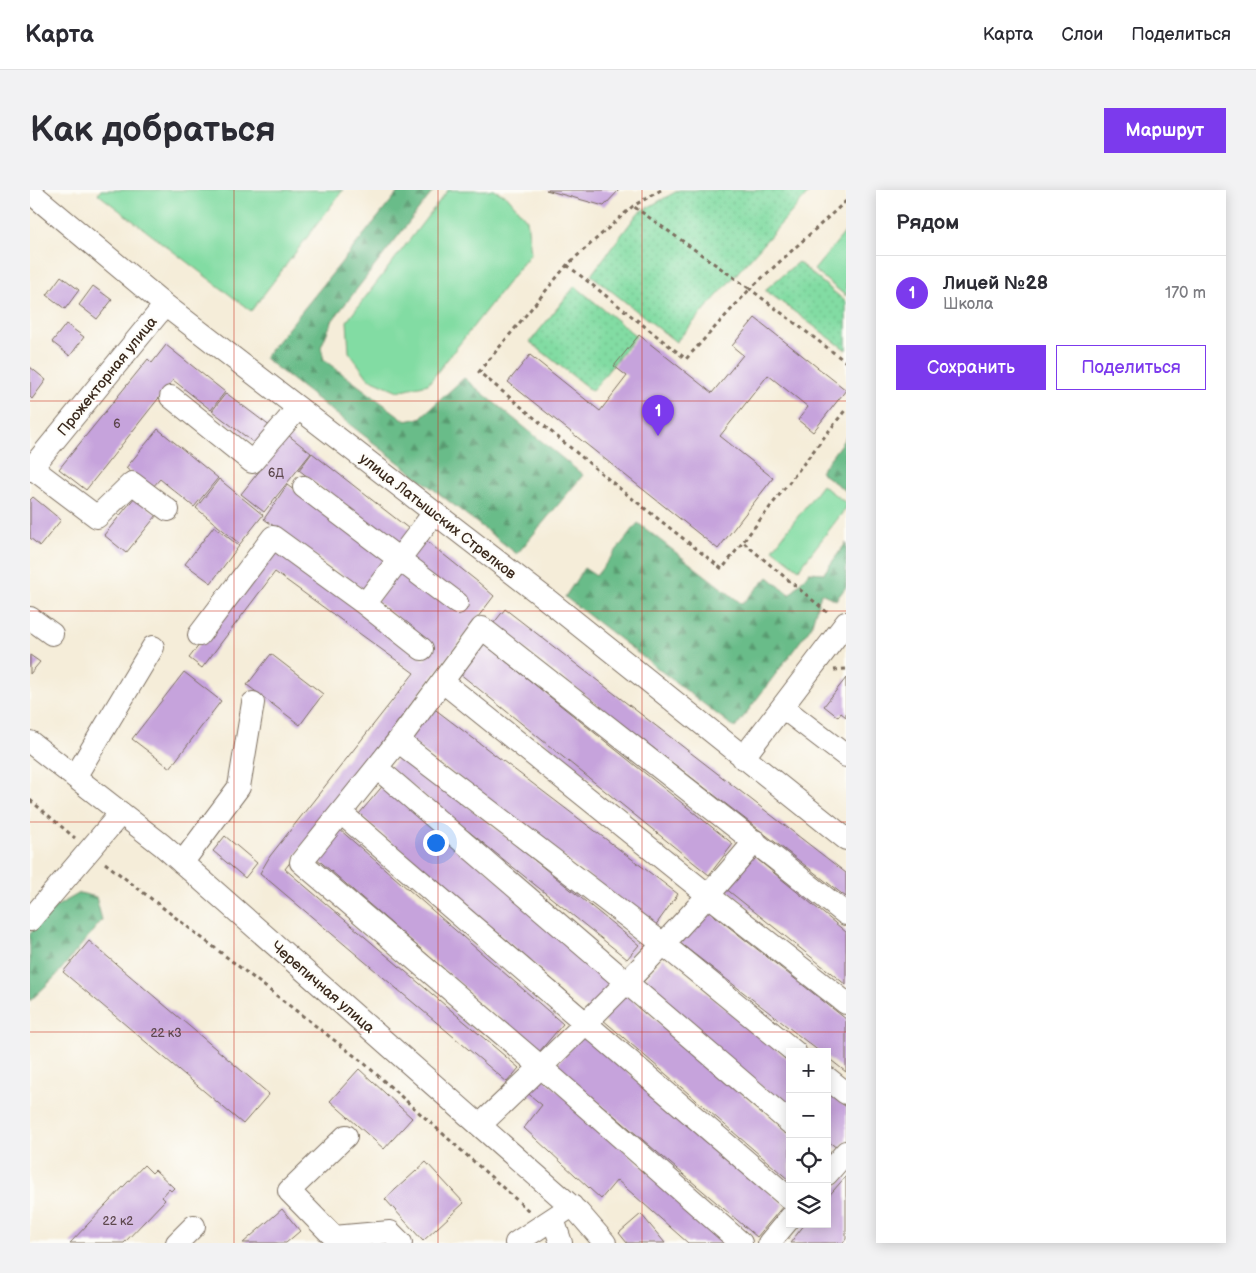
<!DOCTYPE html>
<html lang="ru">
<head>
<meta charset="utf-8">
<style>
	:root { --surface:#fff; --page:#f2f2f3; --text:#2b2b33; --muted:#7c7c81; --line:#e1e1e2; --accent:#7c3aed }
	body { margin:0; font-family:"Balsamiq Sans",sans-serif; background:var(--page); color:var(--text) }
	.controls { position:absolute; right:15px; bottom:15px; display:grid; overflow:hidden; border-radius:0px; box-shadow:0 2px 12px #0003 }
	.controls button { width:45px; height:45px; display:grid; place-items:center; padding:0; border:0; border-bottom:1px solid var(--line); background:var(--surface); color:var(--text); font:25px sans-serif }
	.you { position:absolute; left:405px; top:652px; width:18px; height:18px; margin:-12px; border:4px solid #fff; border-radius:50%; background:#1a73e8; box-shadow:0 0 0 8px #1a73e833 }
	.badge { display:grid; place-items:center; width:32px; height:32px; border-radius:50%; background:var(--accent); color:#fff; font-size:16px; font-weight:700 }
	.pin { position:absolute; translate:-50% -41px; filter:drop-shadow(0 1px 2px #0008) }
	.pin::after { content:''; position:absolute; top:26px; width:18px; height:15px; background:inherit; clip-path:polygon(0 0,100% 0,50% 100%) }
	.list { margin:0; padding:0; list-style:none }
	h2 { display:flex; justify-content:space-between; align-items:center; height:65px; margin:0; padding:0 20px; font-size:21px }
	h2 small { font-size:16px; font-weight:400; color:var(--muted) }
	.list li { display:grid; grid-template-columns:32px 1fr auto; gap:15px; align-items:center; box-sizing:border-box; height:75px; padding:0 20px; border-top:1px solid var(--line) }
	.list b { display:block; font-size:19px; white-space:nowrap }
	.list p { margin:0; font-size:16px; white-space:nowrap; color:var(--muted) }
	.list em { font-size:16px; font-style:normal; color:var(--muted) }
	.actions { display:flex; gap:10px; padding:15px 20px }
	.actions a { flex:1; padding:11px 0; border:1px solid var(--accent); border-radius:0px; text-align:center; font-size:18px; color:var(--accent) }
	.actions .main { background:var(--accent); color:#fff }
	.icon { flex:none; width:28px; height:28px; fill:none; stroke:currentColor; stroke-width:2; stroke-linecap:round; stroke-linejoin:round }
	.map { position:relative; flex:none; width:816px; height:1053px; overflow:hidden; border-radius:0px }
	header { display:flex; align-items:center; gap:30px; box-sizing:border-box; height:70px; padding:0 25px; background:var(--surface); border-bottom:1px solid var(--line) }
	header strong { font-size:24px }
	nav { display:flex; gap:28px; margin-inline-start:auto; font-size:18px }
	.intro { display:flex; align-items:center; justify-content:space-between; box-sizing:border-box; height:120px; padding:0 30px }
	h1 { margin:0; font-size:35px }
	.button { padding:12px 22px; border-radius:0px; background:var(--accent); color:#fff; font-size:18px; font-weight:700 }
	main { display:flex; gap:30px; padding:0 30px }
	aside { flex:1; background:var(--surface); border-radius:0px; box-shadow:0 2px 12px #0003 }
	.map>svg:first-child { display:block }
	.grass { fill:url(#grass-dots); stroke:#5e8360 }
	.forest { fill:url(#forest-firs); stroke:#527354 }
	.pitch { fill:#82dca3; stroke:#5e8360 }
	.building { fill:#c6a3dc }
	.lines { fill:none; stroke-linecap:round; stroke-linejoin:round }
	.minor-casing { stroke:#7c6e5f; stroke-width:24 }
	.path { stroke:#7c6e5f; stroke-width:3; stroke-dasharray:4 4; stroke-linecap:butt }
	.minor { stroke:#fff; stroke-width:22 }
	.grid { fill:none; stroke:#c8321e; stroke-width:1; stroke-opacity:0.55 }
	.labels { text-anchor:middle; stroke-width:4; stroke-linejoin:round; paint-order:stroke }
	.number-label { font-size:12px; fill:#5e484e }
	.street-label { font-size:15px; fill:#3b2a1e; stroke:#fdfcf7 }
</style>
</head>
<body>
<header>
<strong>Карта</strong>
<nav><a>Карта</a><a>Слои</a><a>Поделиться</a></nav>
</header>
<div class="intro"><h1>Как добраться</h1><a class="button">Маршрут</a></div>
<main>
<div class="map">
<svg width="816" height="1053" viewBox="0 0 816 1053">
	<defs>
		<pattern id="grass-dots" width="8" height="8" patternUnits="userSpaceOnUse" patternTransform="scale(1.25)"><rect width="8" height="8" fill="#82dca3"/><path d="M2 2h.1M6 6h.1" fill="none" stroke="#71bd8c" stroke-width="1.8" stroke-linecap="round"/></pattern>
		<pattern id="forest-firs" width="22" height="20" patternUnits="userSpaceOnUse" patternTransform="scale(1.25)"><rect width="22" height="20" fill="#69bc89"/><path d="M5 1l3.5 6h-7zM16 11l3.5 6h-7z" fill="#58996f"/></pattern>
	</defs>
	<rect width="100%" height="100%" fill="#fdfcf7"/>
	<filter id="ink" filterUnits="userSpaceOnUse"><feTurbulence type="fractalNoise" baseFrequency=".02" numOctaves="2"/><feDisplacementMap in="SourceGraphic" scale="10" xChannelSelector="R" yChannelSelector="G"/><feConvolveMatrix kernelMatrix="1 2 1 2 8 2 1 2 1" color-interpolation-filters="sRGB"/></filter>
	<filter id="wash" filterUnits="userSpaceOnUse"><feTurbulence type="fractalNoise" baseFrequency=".0096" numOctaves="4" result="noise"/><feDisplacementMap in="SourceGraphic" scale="20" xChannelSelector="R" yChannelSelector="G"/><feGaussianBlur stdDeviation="1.12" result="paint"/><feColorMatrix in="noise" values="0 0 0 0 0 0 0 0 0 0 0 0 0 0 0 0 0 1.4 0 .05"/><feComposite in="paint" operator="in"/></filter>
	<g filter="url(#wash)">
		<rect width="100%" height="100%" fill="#f5edd9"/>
		<path class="grass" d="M649 0H781L646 152 561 85 608 23Z
			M768 72 816 112V160L735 100Z
			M545 96 606 146 562 201 500 152Z"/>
		<path class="forest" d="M370 0H404L302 131 291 157 294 170 376 231 390 228 434 188 553 285 487 364 234 168Z
			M816 247V301L790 282Z
			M608 333 712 414 738 387 760 405 779 382 794 383 816 353V397L806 410 791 403 781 437 705 538 535 407 554 378 566 386Z
			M50 703 66 707 72 730 25 787 0 811V744L18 721Z"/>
		<path class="pitch" d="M71 0H313L221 121 68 4Z
			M418 0H463L477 6 497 30 501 63 398 194 368 201 338 188 319 162 317 131Z
			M816 41V106L784 80Z
			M792 295 816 313V318L769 379 743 359Z"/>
		<g id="blocks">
			<path class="building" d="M516 0H589L574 16Z
				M31 86 49 100 35 119 17 105Z
				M63 96 82 110 67 129 49 115Z
				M725 128 816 200 783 242 768 230 778 217 738 185 690 246 743 288 688 359 478 192 500 165 570 221 597 186 584 176 609 145 682 203 713 165 702 156Z
				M36 134 54 147 40 166 22 152Z
				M136 155 195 202 181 220 143 190 56 300 29 279 118 169 122 173Z
				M0 177 16 190 2 209 0 207Z
				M196 203 241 237 227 255 182 221Z
				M128 239 188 288 164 317 130 289 121 299 96 278Z
				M258 245 281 263 234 322 211 304Z
				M282 263 383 342 370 358 269 280Z
				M189 289 233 325 210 354 166 318Z
				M257 295 359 369 334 400 234 329Z
				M3 307 31 330 10 356 0 348V310Z
				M105 307 127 325 96 363 74 345Z
				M184 336 209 356 181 393 155 374Z
				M394 349 448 392 464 406 255 679 489 878 477 892 230 683 240 666 384 483 245 382 172 478 159 468 246 357 394 470 403 457 347 411Z
				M475 419 816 683V707L463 434Z
				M453 453 703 654 679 685 429 483Z
				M241 464 293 504 270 535 217 495Z
				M0 465 10 472 0 484Z
				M154 482 191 511 140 578 102 549Z
				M816 488V527L811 523 808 527 794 516Z
				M402 517 648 704 625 736 378 549Z
				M372 563 609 755 597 769 360 578Z
				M355 593 585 790 559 821 329 624Z
				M309 639 533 834 509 862 285 667Z
				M195 646 227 673 215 688 183 661Z
				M722 665 816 742V795L695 698Z
				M676 719 816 829V882L797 867V862H790L650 753Z
				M59 751 239 904 213 934 33 782Z
				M633 768 760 871V920L609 797Z
				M594 803 760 946V991L572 829Z
				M553 844 754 1015 727 1047 526 876Z
				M329 879 382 928 354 959 300 911Z
				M510 885 698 1053H658L587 990 571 1009 494 938 512 915 495 901Z
				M797 901 816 917V950L808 959 797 950Z
				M396 972 434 1013 393 1051 355 1009Z
				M114 975 122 983 125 980 144 998 141 1001 139 999 132 1007 135 1010 94 1053H40Z
				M816 986V1049L813 1053H760L775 1034H797V1008Z
				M252 1019 270 1041 256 1053H213Z
				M611 1024 635 1053H597L589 1043Z"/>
		</g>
	</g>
	<g filter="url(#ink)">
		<use href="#blocks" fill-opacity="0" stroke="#7c6e5f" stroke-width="1"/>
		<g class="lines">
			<defs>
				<path id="minor" d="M0 2 135 115 515 408 816 649
					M141 207 222 272 268 218
					M2 278 67 327 102 293 138 320
					M0 280 135 115
					M274 297 427 413
					M335 414 404 323
					M0 428 22 444
					M169 445 243 347 335 414 392 459
					M413 492 678 705 816 813
					M752 517 816 433
					M368 551 271 672 511 877 711 1053
					M0 552 132 655 549 1023 575 1053
					M713 568 752 517 816 566
					M347 578 760 933
					M45 587 123 457
					M311 623 760 1009
					M152 673 209 597 223 513
					M0 730 91 623
					M765 862 633 754 368 551 452 438 816 724
					M797 888 816 903
					M450 935C546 844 640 753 725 651
					M316 946 259 1001 304 1047 360 1042 371 1053
					M797 984 816 962
					M523 1029 531 1053
					M147 1053 164 1036
					M486 1053 542 1016
					M739 1053 760 1028"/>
			</defs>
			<use href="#minor" class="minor-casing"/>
			<path class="path" d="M631 0 603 16 537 75 449 182 594 302 692 379 816 219
				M816 11 720 99 816 172
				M537 75 656 169 720 99 603 16
				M714 353 798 423
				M804 480 816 479
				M0 610 45 648
				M75 673 335 874 499 1021"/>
			<use href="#minor" class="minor"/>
		</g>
	</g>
	<path class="grid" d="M204 0V1053M408 0V1053M612 0V1053M0 211H816M0 421H816M0 632H816M0 842H816"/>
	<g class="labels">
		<g class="number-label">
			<text x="87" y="238">6</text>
			<text x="246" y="287">6Д</text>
			<text x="136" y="847">22 к3</text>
			<text x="88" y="1035">22 к2</text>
		</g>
		<g class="street-label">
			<text transform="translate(77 186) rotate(-51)" y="5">Прожекторная улица</text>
			<text transform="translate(408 326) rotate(38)" y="5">улица Латышских Стрелков</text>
			<text transform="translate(293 797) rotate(41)" y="5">Черепичная улица</text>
		</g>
	</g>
</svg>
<div class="controls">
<button>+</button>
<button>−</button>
<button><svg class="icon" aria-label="locate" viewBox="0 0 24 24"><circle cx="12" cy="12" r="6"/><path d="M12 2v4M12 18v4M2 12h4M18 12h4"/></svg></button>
<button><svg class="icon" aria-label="layers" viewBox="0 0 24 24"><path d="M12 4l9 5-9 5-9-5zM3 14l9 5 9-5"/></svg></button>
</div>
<div class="you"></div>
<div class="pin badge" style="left:628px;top:246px">1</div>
</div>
<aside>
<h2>Рядом<small></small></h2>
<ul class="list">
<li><span class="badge">1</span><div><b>Лицей №28</b><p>Школа</p></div><em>170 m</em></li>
</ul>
<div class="actions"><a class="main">Сохранить</a><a>Поделиться</a></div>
</aside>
</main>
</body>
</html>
